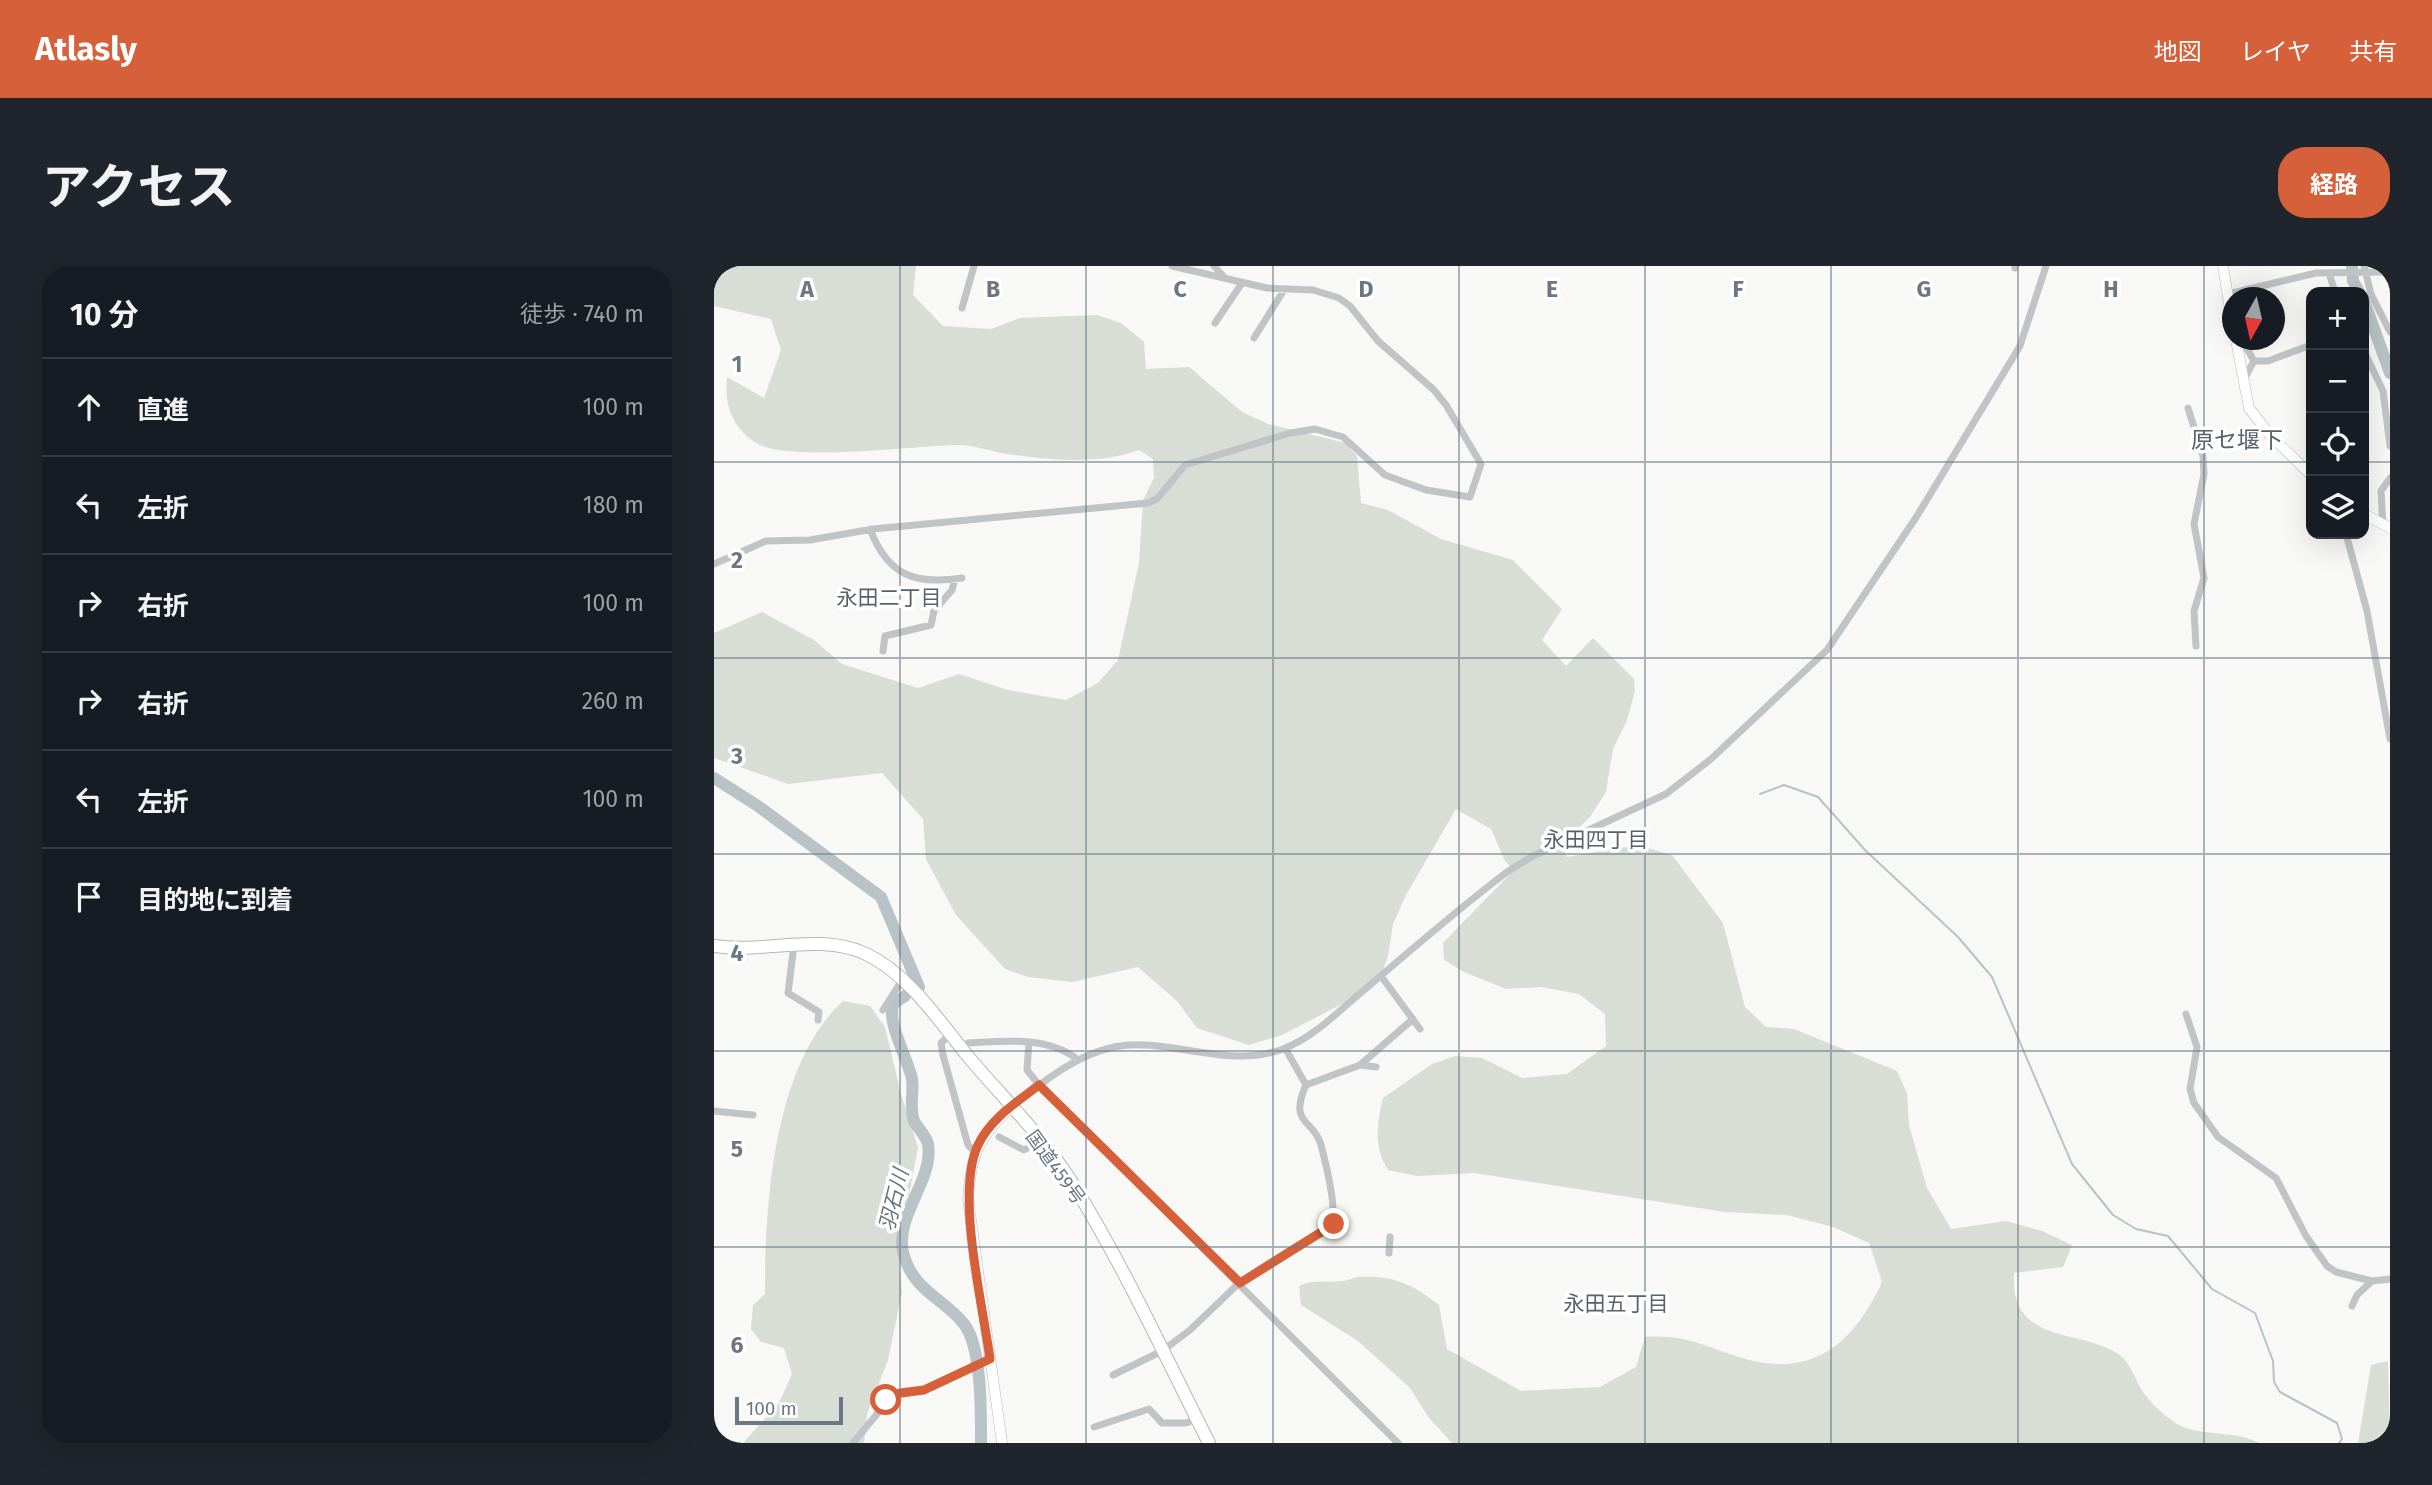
<!DOCTYPE html>
<html lang="ja">
<head>
<meta charset="utf-8">
<style>
	:root { --surface:#171b24; --page:#20242c; --text:#f1f3f6; --muted:#9ea1a6; --line:#363941; --accent:#d5603a }
	body { margin:0; font-family:"Fira Sans","Noto Sans JP",sans-serif; background:var(--page); color:var(--text) }
	.controls { position:absolute; right:21px; top:21px; display:grid; overflow:hidden; border-radius:14px; box-shadow:0 7px 28px #0002 }
	.controls button { width:63px; height:63px; display:grid; place-items:center; padding:0; border:0; border-bottom:2px solid var(--line); background:var(--surface); color:var(--text); font:35px sans-serif }
	.compass { position:absolute; left:1508px; top:21px; width:63px; height:63px; border-radius:50%; background:var(--surface); box-shadow:0 7px 28px #0002; rotate:188deg }
	.scale { position:absolute; left:21px; bottom:18px; width:108px; box-sizing:border-box; padding-left:7px; border:4px solid #6a7885; border-top:0; font-size:19px; line-height:24px; white-space:nowrap; color:#6a7885; -webkit-text-stroke:5px #fff; paint-order:stroke }
	.stop { position:absolute; width:21px; height:21px; margin:-16px; border:5px solid #d5603a; border-radius:50%; background:#fff }
	.stop.end { background:#d5603a; border-color:#fff; box-shadow:0 2px 7px #0008 }
	.list { margin:0; padding:0; list-style:none }
	h2 { display:flex; justify-content:space-between; align-items:center; height:91px; margin:0; padding:0 28px; font-size:30px }
	h2 small { font-size:23px; font-weight:400; color:var(--muted) }
	.list li { display:grid; grid-template-columns:46px 1fr auto; gap:21px; align-items:center; box-sizing:border-box; height:98px; padding:0 28px; border-top:2px solid var(--line) }
	.list b { display:block; font-size:26px; white-space:nowrap }
	.list em { font-size:23px; font-style:normal; color:var(--muted) }
	.icon { flex:none; width:38px; height:38px; fill:none; stroke:currentColor; stroke-width:2; stroke-linecap:round; stroke-linejoin:round }
	.map { position:relative; flex:none; width:1676px; height:1177px; overflow:hidden; border-radius:28px }
	header { display:flex; align-items:center; gap:42px; box-sizing:border-box; height:98px; padding:0 35px; background:var(--accent); color:#fff }
	header strong { font-size:33px }
	nav { display:flex; gap:38px; margin-inline-start:auto; font-size:24px }
	.intro { display:flex; align-items:center; justify-content:space-between; box-sizing:border-box; height:168px; padding:0 42px }
	h1 { margin:0; font-size:49px }
	.button { padding:18px 32px; border-radius:28px; background:var(--accent); color:#fff; font-size:24px; font-weight:700 }
	main { display:flex; gap:42px; padding:0 42px }
	aside { flex:1; background:var(--surface); border-radius:28px; box-shadow:0 7px 28px #0002 }
	.map>svg:first-child { display:block }
	.green { fill:#d8ddd6 }
	.lines { fill:none; stroke-linecap:round; stroke-linejoin:round }
	.stream { stroke:#b9c3c7; stroke-width:2 }
	.river { stroke:#b9c3c7; stroke-width:12 }
	.secondary-casing { stroke:#b5b9be; stroke-width:11 }
	.highway-casing { stroke:#b3b7ba; stroke-width:14 }
	.street { stroke:#c0c4c7; stroke-width:7 }
	.secondary { stroke:#fff; stroke-width:10 }
	.highway { stroke:#fff; stroke-width:12 }
	.route { stroke:#d5603a; stroke-width:9 }
	.grid { fill:none; stroke:#6a7885; stroke-width:2; stroke-opacity:0.55 }
	.labels { text-anchor:middle; stroke-width:7; stroke-linejoin:round; paint-order:stroke }
	.street-label { font-size:19px; fill:#6a7885; stroke:#fff }
	.neighbourhood-label { font-size:21px; fill:#57626a; stroke:#fff }
	.water-label { font-size:21px; font-style:italic; fill:#66787f; stroke:#fff }
	.quarter-label { font-size:23px; fill:#57626a; stroke:#fff }
	.grid-label { font-size:23px; text-anchor:middle; font-weight:bold; fill:#6a7885; stroke:#fff; stroke-width:7; stroke-linejoin:round; paint-order:stroke }
</style>
</head>
<body>
<header>
<strong>Atlasly</strong>
<nav><a>地図</a><a>レイヤ</a><a>共有</a></nav>
</header>
<div class="intro"><h1>アクセス</h1><a class="button">経路</a></div>
<main>
<aside>
<h2>10 分<small>徒歩 · 740 m</small></h2>
<ul class="list">
<li><svg class="icon" aria-label="ahead" viewBox="0 0 24 24"><path d="M12 20V5M6 11l6-6 6 6"/></svg><div><b>直進</b></div><em>100 m</em></li>
<li><svg class="icon" aria-label="left" viewBox="0 0 24 24"><path d="M17 20v-9H6M10 6l-5 5 5 5"/></svg><div><b>左折</b></div><em>180 m</em></li>
<li><svg class="icon" aria-label="right" viewBox="0 0 24 24"><path d="M7 20v-9h11M14 6l5 5-5 5"/></svg><div><b>右折</b></div><em>100 m</em></li>
<li><svg class="icon" aria-label="right" viewBox="0 0 24 24"><path d="M7 20v-9h11M14 6l5 5-5 5"/></svg><div><b>右折</b></div><em>260 m</em></li>
<li><svg class="icon" aria-label="left" viewBox="0 0 24 24"><path d="M17 20v-9H6M10 6l-5 5 5 5"/></svg><div><b>左折</b></div><em>100 m</em></li>
<li><svg class="icon" aria-label="arrive" viewBox="0 0 24 24"><path d="M6 21V4h12l-3 4 3 4H6"/></svg><div><b>目的地に到着</b></div></li>
</ul>
</aside>
<div class="map">
<svg width="1676" height="1177" viewBox="0 0 1676 1177">
	<rect width="100%" height="100%" fill="#f8f8f6"/>
	<path class="green" d="M0 0H202L199 29 229 60 277 63 306 52 383 49 407 57 430 76 432 103 475 101 528 146 554 158 632 177 643 190 647 237 674 244 727 273 799 294 848 343 828 374 852 400 879 372 920 413 921 425 913 454 899 483 892 526 876 551 848 578 853 591 924 579 958 589 1009 657 1031 741 1052 761 1080 763 1183 805 1193 827 1195 859 1213 922 1237 963 1292 955 1328 965 1358 979 1349 1001 1300 1007C1296 1078 1361 1062 1403 1087 1416 1095 1420 1111 1427 1123 1435 1136 1457 1157 1472 1162 1496 1170 1522 1165 1545 1177H738L715 1152 696 1122 644 1075 587 1039 585 1020C601 1013 612 1017 628 1015 634 1015 638 1012 644 1011 680 1009 698 1018 725 1039L733 1083 807 1125 886 1121 922 1101 931 1071C976 1068 994 1083 1035 1094 1103 1111 1141 1074 1168 1016L1155 977 1119 961 1073 949 1011 946 760 907 703 910 674 904C659 880 663 857 669 832L718 798 741 790 768 792 808 812 853 808 892 780 891 748 865 728 827 721 792 723 750 706 730 694 729 677 800 604 791 595 777 563 742 543 692 629 679 658 674 690 667 710 630 737 568 769 535 779 483 762 463 735 424 701 358 716 314 711 291 703 242 649 212 593 209 553 168 507 74 518 0 492V367L48 346 100 374 128 398 204 422 245 408 294 424 352 434 384 417 404 394 425 297 429 234 440 212 439 193 425 184C385 199 335 194 293 188 276 185 258 178 241 179 199 180 77 196 44 178 18 163 10 138 13 111L50 132 67 84 57 53 0 40Z
		M129 735 156 740 171 761 186 824 204 882 195 929 182 960 188 1026 174 1094 153 1148 150 1177H29L65 1137 78 1108 70 1082 47 1076 37 1063 39 1039 51 1028C51 938 59 799 129 735Z
		M1674 1095 1676 1177H1644L1657 1099Z"/>
	<g class="lines">
		<path class="stream" d="M1046 528 1070 519 1104 531 1151 584 1244 671 1278 711 1358 898 1399 949 1422 963 1454 970 1498 1023 1541 1047 1559 1095 1560 1116 1566 1126 1623 1157 1628 1173 1625 1177"/>
		<path class="river" d="M1638 0 1639 15 1645 26
			M1650 35 1676 107
			M0 512 44 540 167 631 205 721
			M191 730 180 737C171 753 194 793 198 813 200 826 195 842 200 855 204 863 212 869 214 878 220 914 181 949 189 986 198 1025 231 1033 250 1058 268 1081 267 1147 267 1177"/>
		<defs>
			<path id="secondary" d="M1509 0 1518 56
				M1522 74 1535 142 1556 169 1597 209
				M1650 248 1676 262
				M288 1177 254 933C257 889 264 872 296 842"/>
			<path id="highway" d="M0 680C50 688 105 666 152 688 193 707 224 753 252 788 286 829 328 869 357 915 409 998 451 1090 495 1177"/>
		</defs>
		<use href="#secondary" class="secondary-casing"/>
		<use href="#highway" class="highway-casing"/>
		<path class="street" d="M500 0 511 12
			M1301 0V2
			M1650 0 1657 28 1676 66
			M1615 7 1621 26
			M1514 28 1602 7 1676 6
			M248 42 260 0
			M501 57 528 17
			M540 72 570 24
			M1528 74 1540 95 1529 115
			M1650 85 1669 125 1676 180
			M1540 95H1554L1597 79
			M1474 142 1489 190 1490 208 1480 258 1490 312 1480 345 1482 380
			M1669 259 1667 225 1676 212
			M156 263C174 310 201 319 248 312
			M1632 268 1653 345 1676 473
			M0 298 52 275 96 274 159 263 434 237 443 233 471 199 576 167 601 163 629 171 671 209 712 224 756 231 767 198 732 139 720 124 664 75 636 40 625 32 599 24 553 22 458 0
			M169 385 171 370 217 359 220 345 238 324 241 313
			M80 679 74 727 105 746 104 754
			M667 710 706 763
			M169 744 188 714
			M1472 748 1483 781 1476 823 1480 837 1504 871 1562 912 1592 970 1613 1000 1622 1006 1658 1015 1676 1013
			M236 768 227 777 229 789 254 879 261 886
			M315 776 313 804 325 819 684 1177
			M248 782 254 777C290 775 333 770 363 793
			M646 799 662 801
			M592 819 646 799 699 753
			M296 842C329 816 359 790 400 781 454 770 511 804 569 783 599 772 626 744 650 724 697 684 744 643 793 606L817 591 952 528 997 493 1113 384 1203 250 1306 80 1332 0
			M0 845 39 849
			M285 871 310 884 326 875
			M675 987 676 971
			M1638 1040 1643 1029 1658 1015
			M399 1109 448 1085 476 1064 523 1019 618 961C623 942 612 898 607 879 600 853 574 859 592 819L571 782
			M380 1161 435 1143 448 1157H472L483 1153
			M139 1177 178 1130 210 1124 276 1093"/>
		<use href="#secondary" class="secondary"/>
		<use href="#highway" class="highway"/>
	</g>
	<g class="lines">
		<path class="route" d="M172 1134 186 1127 210 1124 276 1093C269 1039 241 928 264 879 276 853 303 836 325 819L526 1017 620 958"/>
	</g>
	<path class="grid" d="M186 0V1177M372 0V1177M559 0V1177M745 0V1177M931 0V1177M1117 0V1177M1304 0V1177M1490 0V1177M0 196H1597M1650 196H1676M0 392H1676M0 588H1676M0 785H1676M0 981H1676"/>
	<g class="labels">
		<g class="street-label">
			<text transform="translate(342 901) rotate(54)" y="7">国道459号</text>
		</g>
		<g class="neighbourhood-label">
			<text x="175" y="339">永田二丁目</text>
			<text x="882" y="581">永田四丁目</text>
			<text x="902" y="1045">永田五丁目</text>
		</g>
		<g class="water-label">
			<text transform="translate(180 934) rotate(-76)" y="7">羽石川</text>
		</g>
		<g class="quarter-label">
			<text x="1523" y="182">原セ堰下</text>
		</g>
	</g>
	<g class="grid-label">
		<text x="93" y="31">A</text>
		<text x="279" y="31">B</text>
		<text x="466" y="31">C</text>
		<text x="652" y="31">D</text>
		<text x="838" y="31">E</text>
		<text x="1024" y="31">F</text>
		<text x="1210" y="31">G</text>
		<text x="1397" y="31">H</text>
		<text x="23" y="106">1</text>
		<text x="23" y="302">2</text>
		<text x="23" y="498">3</text>
		<text x="23" y="695">4</text>
		<text x="23" y="891">5</text>
		<text x="23" y="1087">6</text>
	</g>
</svg>
<div class="controls">
<button>+</button>
<button>−</button>
<button><svg class="icon" aria-label="locate" viewBox="0 0 24 24"><circle cx="12" cy="12" r="6"/><path d="M12 2v4M12 18v4M2 12h4M18 12h4"/></svg></button>
<button><svg class="icon" aria-label="layers" viewBox="0 0 24 24"><path d="M12 4l9 5-9 5-9-5zM3 14l9 5 9-5"/></svg></button>
</div>
<svg class="compass" viewBox="-18 -18 36 36"><path d="M0-13l5 13h-10z" fill="#e53935"/><path d="M0 13l5-13h-10z" fill="#9ea1a6"/></svg>
<div class="scale">100 m</div>
<div class="stop" style="left:172px;top:1134px"></div>
<div class="stop end" style="left:620px;top:958px"></div>
</div>
</main>
</body>
</html>
